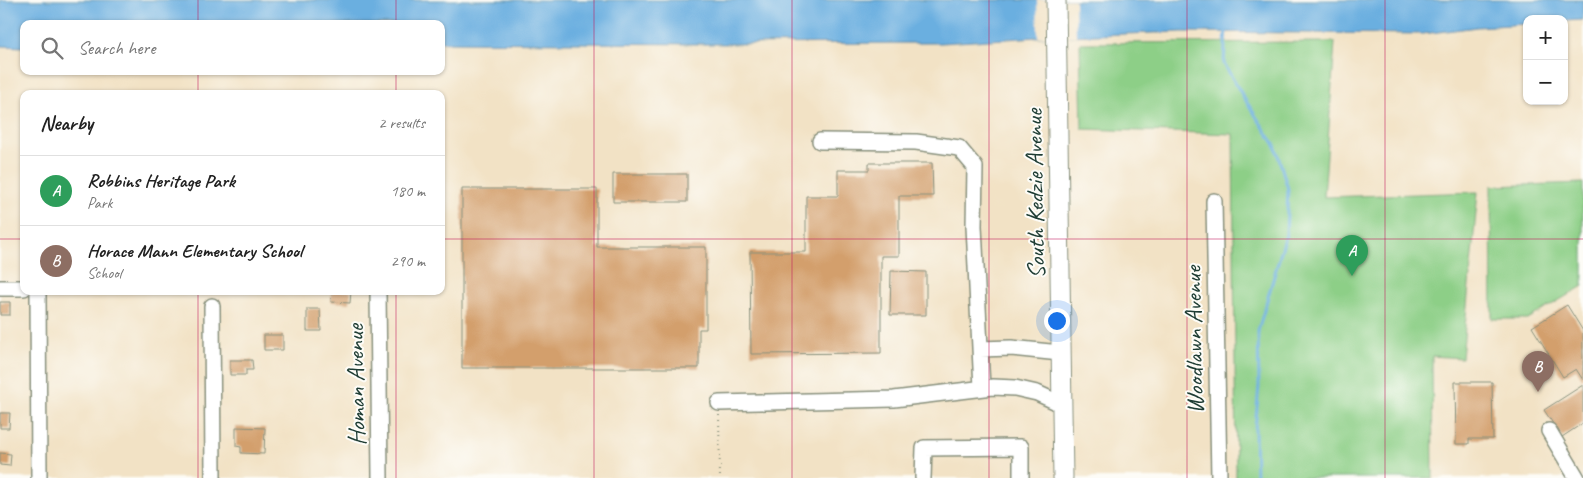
<!DOCTYPE html>
<html lang="en">
<head>
<meta charset="utf-8">
<style>
	:root { --surface:#fff; --page:#f6f6f6; --text:#222; --muted:#767676; --line:#e0e0e0; --accent:#b45309 }
	body { margin:0; font-family:Caveat,sans-serif; background:var(--page); color:var(--text) }
	.controls { position:absolute; right:15px; top:15px; display:grid; overflow:hidden; border-radius:10px; box-shadow:0 1px 4px #0004 }
	.controls button { width:45px; height:45px; display:grid; place-items:center; padding:0; border:0; border-bottom:1px solid var(--line); background:var(--surface); color:var(--text); font:25px sans-serif }
	.you { position:absolute; left:1056px; top:320px; width:18px; height:18px; margin:-12px; border:4px solid #fff; border-radius:50%; background:#1a73e8; box-shadow:0 0 0 8px #1a73e833 }
	.badge { display:grid; place-items:center; width:32px; height:32px; border-radius:50%; background:var(--accent); color:#fff; font-size:16px; font-weight:700 }
	.pin { position:absolute; translate:-50% -41px; filter:drop-shadow(0 1px 2px #0008) }
	.pin::after { content:''; position:absolute; top:26px; width:18px; height:15px; background:inherit; clip-path:polygon(0 0,100% 0,50% 100%) }
	.list { margin:0; padding:0; list-style:none }
	h2 { display:flex; justify-content:space-between; align-items:center; height:65px; margin:0; padding:0 20px; font-size:21px }
	h2 small { font-size:16px; font-weight:400; color:var(--muted) }
	.list li { display:grid; grid-template-columns:32px 1fr auto; gap:15px; align-items:center; box-sizing:border-box; height:70px; padding:0 20px; border-top:1px solid var(--line) }
	.list b { display:block; font-size:19px; white-space:nowrap }
	.list p { margin:0; font-size:16px; white-space:nowrap; color:var(--muted) }
	.list em { font-size:16px; font-style:normal; color:var(--muted) }
	.icon { flex:none; width:28px; height:28px; fill:none; stroke:currentColor; stroke-width:2; stroke-linecap:round; stroke-linejoin:round }
	.map { position:relative; flex:none; width:1583px; height:478px; overflow:hidden }
	.search { position:absolute; background:var(--surface); box-shadow:0 1px 4px #0004; left:20px; top:20px; width:425px; height:55px; display:flex; align-items:center; gap:12px; box-sizing:border-box; padding:0 18px; border-radius:10px; color:var(--muted); font-size:19px }
	.panel { position:absolute; background:var(--surface); box-shadow:0 1px 4px #0004; left:20px; top:90px; width:425px; height:205px; border-radius:10px }
	.map>svg:first-child { display:block }
	.green { fill:#8dcf87; stroke:#56865e }
	.water { fill:#6aafe0; stroke:#44768a }
	.pier { fill:#f2e2c5 }
	.lines { fill:none; stroke-linecap:round; stroke-linejoin:round }
	.stream { stroke:#6aafe0; stroke-width:3 }
	.building { fill:#d39f6c }
	.minor-casing { stroke:#88907c; stroke-width:18 }
	.major-casing { stroke:#88907c; stroke-width:21 }
	.path { stroke:#88907c; stroke-width:2; stroke-dasharray:1 4; stroke-linecap:butt }
	.minor { stroke:#fff; stroke-width:15 }
	.major { stroke:#fff; stroke-width:19 }
	.grid { fill:none; stroke:#c2185b; stroke-width:1; stroke-opacity:0.55 }
	.labels { text-anchor:middle; stroke-width:4; stroke-linejoin:round; paint-order:stroke }
	.street-label { font-size:25px; fill:#1f3d34; stroke:#fdfcf7 }
</style>
</head>
<body>
<div class="map">
<svg width="1583" height="478" viewBox="0 0 1583 478">
	<rect width="100%" height="100%" fill="#fdfcf7"/>
	<filter id="ink" filterUnits="userSpaceOnUse"><feTurbulence type="fractalNoise" baseFrequency=".02" numOctaves="2"/><feDisplacementMap in="SourceGraphic" scale="10" xChannelSelector="R" yChannelSelector="G"/><feConvolveMatrix kernelMatrix="1 2 1 2 8 2 1 2 1" color-interpolation-filters="sRGB"/></filter>
	<filter id="wash" filterUnits="userSpaceOnUse"><feTurbulence type="fractalNoise" baseFrequency=".0096" numOctaves="4" result="noise"/><feDisplacementMap in="SourceGraphic" scale="20" xChannelSelector="R" yChannelSelector="G"/><feGaussianBlur stdDeviation="1.12" result="paint"/><feColorMatrix in="noise" values="0 0 0 0 0 0 0 0 0 0 0 0 0 0 0 0 0 1.4 0 .05"/><feComposite in="paint" operator="in"/></filter>
	<g filter="url(#wash)">
		<rect width="100%" height="100%" fill="#f2e2c5"/>
		<path class="green" d="M1335 42 1324 197 1478 192 1462 358 1432 356 1433 478H1236L1233 134 1082 129 1080 43Z
			M1583 183V286L1528 319H1492L1491 186Z"/>
		<path class="water" d="M0 0H1583V20L1564 21V19H1527V24L1477 27 1423 34 1182 32 1038 37 941 43 705 44 441 42V24H24V47L0 46Z"/>
		<path class="pier" d="M1037 0H1075L1076 36 1038 37Z"/>
		<g class="lines">
			<path class="stream" d="M1226 28 1224 64 1244 98 1275 145 1288 189 1286 235 1258 331 1259 386 1255 429 1256 478"/>
		</g>
		<g id="blocks">
			<path class="building" d="M869 163H932L933 196H899V256H881V353L751 354 750 252H806V196H838V170H869Z
				M613 174H687V202H613Z
				M462 189H597V247H706V329H699V368H462Z
				M891 271 926 272V315H890Z
				M332 291H351L350 303 331 302Z
				M0 302H10V315H0Z
				M1567 305 1583 331V380L1576 369 1563 377 1532 327Z
				M307 309H320L321 331H307Z
				M264 335H283V350H264Z
				M230 360H252L253 370H246V375H230Z
				M1455 382H1492L1493 439H1469V444H1456Z
				M1583 385V423L1562 437 1544 410Z
				M0 413H10L9 428H0Z
				M236 427 265 428 264 454 241 453V447L236 446Z
				M0 453 11 454 10 466 0 465Z"/>
		</g>
	</g>
	<g filter="url(#ink)">
		<use href="#blocks" fill-opacity="0" stroke="#88907c" stroke-width="1"/>
		<g class="lines">
			<defs>
				<path id="minor" d="M820 141 916 142 959 148 975 167 974 226 982 388
					M1214 201 1219 478
					M0 288H24
					M38 291 39 478
					M378 291 380 478
					M212 306 213 478
					M980 349 1011 348 1060 353
					M719 403 894 399 993 387 1015 388 1037 393 1061 404
					M1549 431 1577 478
					M923 478 924 448 1021 447V478"/>
				<path id="major" d="M1056 0 1063 478"/>
			</defs>
			<use href="#minor" class="minor-casing"/>
			<use href="#major" class="major-casing"/>
			<path class="path" d="M719 415 720 478"/>
			<use href="#minor" class="minor"/>
			<use href="#major" class="major"/>
		</g>
	</g>
	<path class="grid" d="M198 0V24M396 0V24M594 0V478M792 0V478M989 0V478M1187 0V478M1385 0V478M198 71V94M396 71V94M0 239H24M441 239H1583M198 291V478M396 291V478"/>
	<g class="labels">
		<g class="street-label">
			<text transform="translate(1034 194) rotate(-91)" y="9">South Kedzie Avenue</text>
			<text transform="translate(1193 340) rotate(-91)" y="9">Woodlawn Avenue</text>
			<text transform="translate(355 385) rotate(-91)" y="9">Homan Avenue</text>
		</g>
	</g>
</svg>
<div class="controls">
<button>+</button>
<button>−</button>
</div>
<div class="you"></div>
<div class="pin badge" style="left:1352px;top:276px;background:#2e9e5b">A</div>
<div class="pin badge" style="left:1538px;top:392px;background:#8d6e63">B</div>
<div class="search"><svg class="icon" aria-label="search" viewBox="0 0 24 24"><circle cx="10" cy="10" r="6"/><path d="M15 15l6 6"/></svg>Search here</div>
<section class="panel">
<h2>Nearby<small>2 results</small></h2>
<ul class="list">
<li><span class="badge" style="background:#2e9e5b">A</span><div><b>Robbins Heritage Park</b><p>Park</p></div><em>180 m</em></li>
<li><span class="badge" style="background:#8d6e63">B</span><div><b>Horace Mann Elementary School</b><p>School</p></div><em>290 m</em></li>
</ul>
</section>
</div>
</body>
</html>
